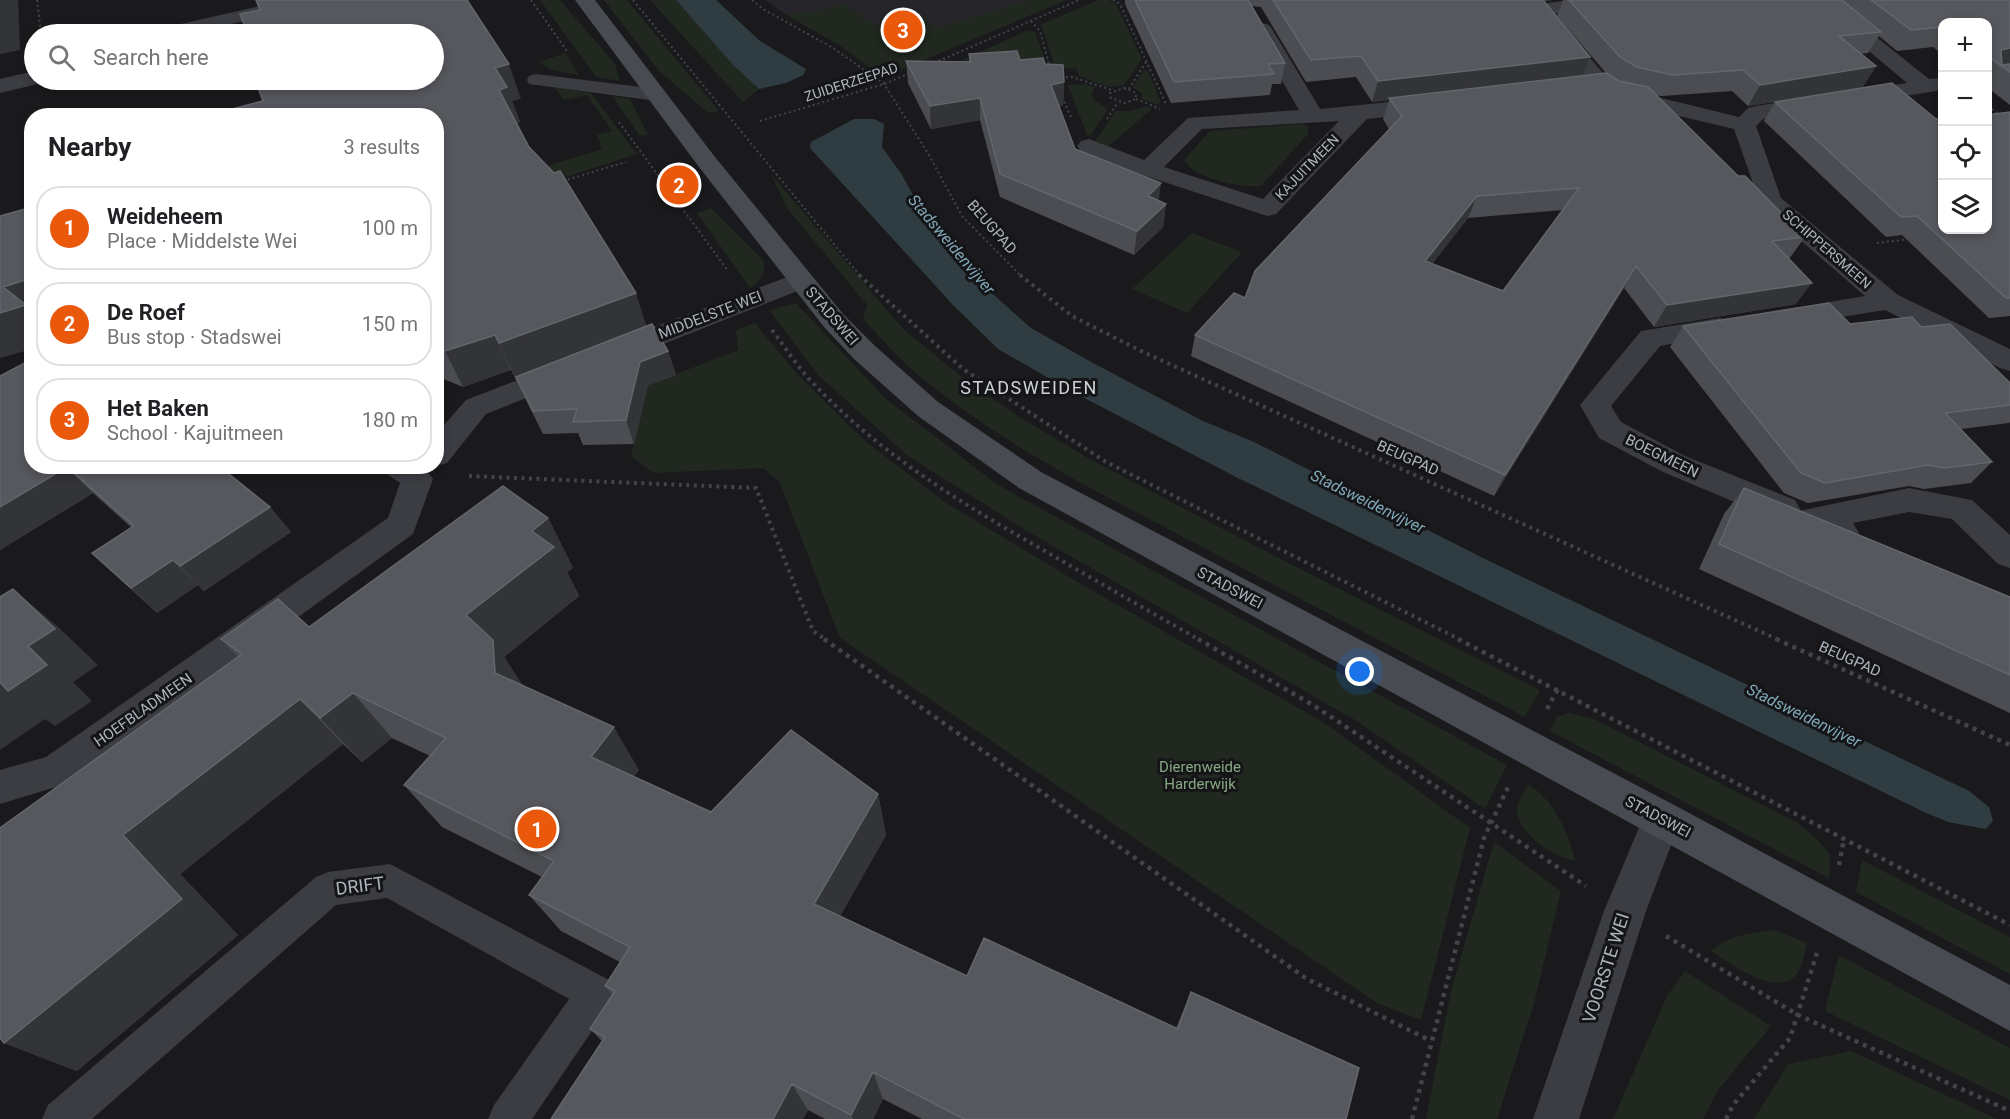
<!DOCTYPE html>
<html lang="en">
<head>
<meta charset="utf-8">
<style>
	:root { --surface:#fff; --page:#f6f6f6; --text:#202124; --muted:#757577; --line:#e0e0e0; --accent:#ea580c }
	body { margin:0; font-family:Roboto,sans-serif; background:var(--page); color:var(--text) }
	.controls { position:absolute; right:18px; top:18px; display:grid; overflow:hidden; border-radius:12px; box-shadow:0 3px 9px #0003 }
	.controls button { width:54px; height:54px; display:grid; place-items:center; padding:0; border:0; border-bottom:2px solid var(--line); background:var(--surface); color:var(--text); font:30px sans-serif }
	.you { position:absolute; left:1360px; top:672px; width:21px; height:21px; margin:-15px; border:4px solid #fff; border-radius:50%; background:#1a73e8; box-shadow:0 0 0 9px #1a73e833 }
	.badge { display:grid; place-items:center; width:39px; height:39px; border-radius:50%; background:var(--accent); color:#fff; font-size:20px; font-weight:700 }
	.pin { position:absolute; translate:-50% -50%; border:3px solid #fff; box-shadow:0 2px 6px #0006 }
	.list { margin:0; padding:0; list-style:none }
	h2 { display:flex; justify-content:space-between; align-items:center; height:78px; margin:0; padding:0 24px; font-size:26px }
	h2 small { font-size:20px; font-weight:400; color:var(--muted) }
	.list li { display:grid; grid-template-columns:39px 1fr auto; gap:18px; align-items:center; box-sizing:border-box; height:84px; margin:0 12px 12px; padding:0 12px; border:2px solid var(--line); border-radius:24px }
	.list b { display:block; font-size:22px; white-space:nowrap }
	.list p { margin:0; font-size:20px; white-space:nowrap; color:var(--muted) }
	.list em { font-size:20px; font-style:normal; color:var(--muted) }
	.icon { flex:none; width:33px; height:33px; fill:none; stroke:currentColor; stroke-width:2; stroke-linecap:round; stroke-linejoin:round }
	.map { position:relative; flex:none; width:2010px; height:1119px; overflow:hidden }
	.search { position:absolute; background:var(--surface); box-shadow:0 3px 9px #0003; left:24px; top:24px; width:420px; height:66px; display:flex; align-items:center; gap:15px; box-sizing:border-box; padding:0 21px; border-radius:33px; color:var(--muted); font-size:22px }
	.panel { position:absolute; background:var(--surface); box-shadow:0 3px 9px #0003; left:24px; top:108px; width:420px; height:366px; border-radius:24px }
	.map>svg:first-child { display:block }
	.built { fill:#26262a }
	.green { fill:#20281f }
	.water { fill:#2f3d42 }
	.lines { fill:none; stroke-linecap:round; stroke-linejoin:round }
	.path-far2 { stroke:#414449; stroke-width:2; stroke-dasharray:2 3; stroke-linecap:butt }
	.path-far1 { stroke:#414449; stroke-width:4; stroke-dasharray:3 4.5; stroke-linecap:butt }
	.path { stroke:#414449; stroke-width:4.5; stroke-dasharray:4 5; stroke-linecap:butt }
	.lane { fill:#3b3d42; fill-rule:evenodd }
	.street { fill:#3b3d42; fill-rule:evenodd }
	.secondary { fill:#484c52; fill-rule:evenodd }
	.wall { fill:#4b4d52; fill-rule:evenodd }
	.shaded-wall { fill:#333438 }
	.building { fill:#56585e; stroke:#63666c; stroke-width:1.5; fill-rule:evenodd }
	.labels { text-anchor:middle; stroke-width:6; stroke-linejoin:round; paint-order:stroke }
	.far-street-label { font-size:14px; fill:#acb4bd; stroke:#151518 }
	.street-label { font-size:15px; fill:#acb4bd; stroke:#151518 }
	.park-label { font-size:15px; fill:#86a982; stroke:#151518 }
	.water-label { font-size:16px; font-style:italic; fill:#81a9b9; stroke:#151518 }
	.quarter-label { font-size:18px; letter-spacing:1.5px; fill:#cdd2d8; stroke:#151518 }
	.near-street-label { font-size:18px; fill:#acb4bd; stroke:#151518 }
</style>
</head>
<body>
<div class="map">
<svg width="2010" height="1119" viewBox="0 0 2010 1119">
	<rect width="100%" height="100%" fill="#1a1a1d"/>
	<path class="built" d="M765 0H1065L883 77 839 45 785 14Z"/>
	<path class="green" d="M540 0H560L615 64 620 81 596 77Z
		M604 0H627L719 111 708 113 659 71Z
		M650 0H676L733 65 759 89 743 102Z
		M1029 0H1067L883 77 839 45 785 14 806 13 843 4 879 26 919 14 937 28Z
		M1099 0H1109L1116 4 1142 59 1124 85 1108 87 1079 76 1076 68 1056 69 1041 24Z
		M1026 31 1035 32 1045 60 945 68Z
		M565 53 579 75 552 70 539 62Z
		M1143 71H1148L1161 102 1157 105 1141 99 1142 94 1133 87Z
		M1085 84 1095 87 1092 94 1094 100 1108 109 1091 135H1087L1068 85Z
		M554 87 591 93 637 154 544 184 534 170 602 149 597 135 612 131 587 95 564 100Z
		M612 96 630 99 648 135 640 136Z
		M1146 106 1152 109 1105 149 1093 144 1116 111H1131Z
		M1302 124 1308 126V134L1261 186C1241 188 1194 179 1184 160L1210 131Z
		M771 174 904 330 967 381 1021 418 1095 462 1290 564 1540 690 1525 717 1077 481C1023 450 970 418 922 378 901 361 882 339 863 319L867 305 787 208Z
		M711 208 764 261C765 275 761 280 750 288L697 213Z
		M1192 233 1242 252 1187 313 1132 289Z
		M796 303 885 398 998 485 1507 765 1485 809 1355 720 1027 531 908 456 818 375 769 310Z
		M755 323 797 374 864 440 946 503 1079 583 1323 722 1470 828 1421 1020 1377 1003 840 638 780 483 763 468 654 473 631 456 648 385 738 350 736 330Z
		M1569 713 1594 719 1798 823 1820 842 1830 855 1829 878 1550 731 1557 717Z
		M1528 784C1555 801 1567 831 1575 860 1555 859 1517 833 1517 810 1517 802 1525 791 1528 784Z
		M1494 842 1561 891 1534 1003 1497 1119H1426L1451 991Z
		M1862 860 2010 937V974L1856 892Z
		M1775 930 1807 943C1805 950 1804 959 1801 966 1786 1006 1732 964 1711 951 1729 935 1751 933 1775 930Z
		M1839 955 2010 1048V1100L1825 1011Z
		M1685 971 1771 1026 1718 1090 1703 1119H1613L1667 996Z
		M1851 1051 1997 1119H1754L1788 1064Z"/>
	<path class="water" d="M676 0H716L760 41 806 69 803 75 786 83 759 89 733 65Z
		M854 119H874L884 124 882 147 902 175 935 235 976 279 1031 328 1093 363 1203 421 1254 442 1485 559 1969 791 1989 807 1993 821 1986 829 1948 822 1924 812 1236 477 1071 391 998 349 953 305 810 148 811 142Z"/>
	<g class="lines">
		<path class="path-far2" d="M37 0 41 34
			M531 0 567 51
			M633 0 861 277
			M752 0 763 9 833 48 884 84 929 155 962 216 1022 277
			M1113 0 1120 4 1166 104
			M1031 21 1040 31 1050 68
			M934 63 1079 0
			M1061 78 1072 77 1112 90
			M1124 88 1136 93V99L1125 103 1111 98 1110 93Z
			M1129 89 1146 62
			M1062 97 1071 117
			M1136 99 1160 109
			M1988 106 2000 115
			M1107 119 1118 102
			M760 121 884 84 910 73
			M619 122 728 271
			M563 181 626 162
			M1877 243 1911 239"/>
		<path class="path-far1" d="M859 275 963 369 1106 462 1461 640
			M1020 275 1072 316 1143 352 1779 640
			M772 330C785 347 796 365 811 381 879 454 964 505 1050 554 1100 583 1150 612 1200 640
			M469 476 756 488 813 631 826 640"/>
		<path class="path" d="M824 639 1307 979 1431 1041
			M1198 639 1313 705 1586 886
			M1458 639 2010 925
			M1776 639 2010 745
			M1547 709 1558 689
			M1839 865 1844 839
			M1666 936 1798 1015 2010 1111
			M1412 1119 1484 838 1509 785
			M1726 1119 1733 1105 1790 1038 1817 953"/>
		<path class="lane" d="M536 74 657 89 664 91 667 95 664 99 657 101 529 84 527 80 529 76Z
			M390 864 609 980 615 993 609 1006 532 1119H488L494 1105 569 999 387 898 336 905 92 1119H42L48 1105 316 877 328 872Z"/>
		<path class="street" d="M287 0H324L321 4 187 34H151L154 30Z
			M1570 0H1654L1651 4 1644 6 1552 14 1609 80 1612 85 1609 90 1601 92 1593 90 1531 13 1540 4Z
			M1808 0H1830L1929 79 1942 78V90L1763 119 1756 126 1781 198 1898 295 2010 349V371L2000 368 1885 310 1792 325 1782 322 1778 316 1782 310 1865 296 1761 206 1734 129 1616 101 1613 96 1616 91 1624 89 1739 117 1748 108 1756 106 1907 83Z
			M1262 23 1269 25 1272 29 1320 109 1429 98 1437 100 1440 105 1437 110 1429 112 1367 119 1276 214 1267 216 1119 167 1081 151 1077 146 1081 141 1089 139 1144 160 1188 118 1299 110 1252 29 1255 25ZM1339 121 1263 199 1164 167 1202 129Z
			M34 71V80H44L42 83 0 93V79Z
			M801 272 810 274 814 280 810 286 628 358 618 360 608 358 604 351 608 344Z
			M1720 318 1730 321 1734 327 1730 333 1660 346 1611 406 1621 422 1685 456 1795 500 1800 509 1799 511 1909 488 1972 500 2010 535V568L1998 564 1952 519 1909 512 1853 523 1859 533 1854 542 1843 546 1799 529 1794 520 1798 512 1795 518 1784 521 1773 518 1663 472 1599 438 1580 405 1641 331Z
			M562 363 572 366 576 373 572 380 486 414 447 463 436 466V434L466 400Z
			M383 466C401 466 422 461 433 479L413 534 69 783 0 804V770L46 757 388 518 400 483 387 474Z
			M1662 801 1676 806 1681 819 1646 911 1579 1119H1533L1604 911 1648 806Z"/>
		<path class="secondary" d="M575 0H595L715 157 844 315 874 345 938 402 1041 472 1676 806 2010 985V1031L1019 488 918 416 854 359 824 327 699 167Z"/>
	</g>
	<path class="wall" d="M1125 0H1553L1544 1 1582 76 1606 73 1557 16 1563 0H2010V105L1988 88V22H1942V54L1933 47 1897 51 1879 36 1868 53 1860 54 1876 66 1862 88 1748 106 1732 91 1662 96 1655 95 1738 176 1805 237 1789 259 1796 304 1654 327 1624 288 1494 496 1191 356 1195 335 1245 298 1389 129 1383 119 1389 100 1372 102 1356 77 1306 82 1261 7 1252 6 1285 63 1281 84H1272L1270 95 1171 103 1125 4ZM1563 210 1503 291 1432 264 1468 218Z
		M969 54 1020 60 1045 64 1064 82 1063 105 1059 106 1075 149 1159 201 1166 204 1163 227 1134 255 1000 197 980 120 931 129 908 83 906 61 969 62Z
		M521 99 512 101 520 122 517 123 529 147 647 326 668 351 676 375 648 385 634 444 583 445 578 433 543 434 511 370 463 387 436 376V116Z
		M1775 102 1936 119 2010 112V316L1989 318 1902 235 1886 237 1764 121Z
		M1850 324 1921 327 2010 383V422L2009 423 1961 429 1992 462 1971 483 1924 489 1909 486 1808 503 1784 493 1670 347 1683 326Z
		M0 376 32 466H223L230 475 270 507 291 532 204 591 198 585 157 613 92 553 132 528 93 493 0 550Z
		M1744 488 2010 597V713L1699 569 1724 514Z
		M548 518 573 568 567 572 579 596 504 657 522 685 639 770 634 776 711 812 878 794 886 835 840 916 967 976 1176 1028 1191 992 1346 1119H922L883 1099 873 1119H825L808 1110 803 1119H551L602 1041 590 1029 613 995 605 986 620 962 561 931 529 895 542 877 442 827 404 785 430 756 392 738 362 762 343 744 180 874 238 935 77 1071 4 1043 238 657 221 639 309 627Z"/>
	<path class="shaded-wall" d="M0 0H18L20 50 0 54Z
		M2010 48V68H2005L1994 60 2001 50Z
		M1590 57 1581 78 1389 98V100L1372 102 1378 81Z
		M509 64 521 99 512 101 520 122 512 124 499 90 495 68Z
		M1876 66 1862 88 1748 106 1760 85Z
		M1064 82 1063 105 1050 108 1051 85Z
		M980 98V120L931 129 930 106Z
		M1161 183 1158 207 1148 196Z
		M1477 196 1468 218 1417 283 1425 261Z
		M1166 204 1163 227 1134 255 1137 231Z
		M1636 266 1624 288 1494 496 1505 475Z
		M32 278V349L0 358V313L3 287Z
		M1812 283 1796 304 1654 327 1667 305Z
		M636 293 647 328 516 379 499 343Z
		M495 335 511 370 463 387 445 351Z
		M668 351 676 375 648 385 634 444 626 420 640 362Z
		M67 467 93 493 0 550V507Z
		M270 507 291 532 204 591 180 566Z
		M548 518 573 568 567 572 579 596 504 657 523 686 495 673 466 615 532 531Z
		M173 560 198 585 157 613 131 588Z
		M13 589 57 626 98 665 73 682 92 701 55 726 45 719 0 750V682L28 646Z
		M353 693 392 738 362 762 320 718Z
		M300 699 343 744 180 874 238 935 77 1071 4 1043 123 835Z
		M614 727 639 770 617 799 591 757Z
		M878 794 886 835 827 940 814 904Z
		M873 1072 883 1099 873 1119H853L851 1115Z
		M792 1084 808 1110 803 1119H773Z"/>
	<path class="building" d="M256 0H467L509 64 495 68 507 87 499 90 529 147 554 173 560 171 636 293 499 343 495 335 445 351 436 348V116H233L232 109 263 101 255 80H434V34H248L240 14 260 10Z
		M1135 0H1248L1285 63 1268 64 1274 74 1174 82Z
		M1273 0H1543L1590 57 1378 81 1361 56 1311 60Z
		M1569 0H1842L1881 32 1839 36 1876 66 1760 85 1743 70 1672 75 1637 67 1620 57Z
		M1871 0H2010V48L2001 50 2002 65 2010 64V72L1988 56V22H1942V27L1911 30Z
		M1017 51 1020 60 1043 58 1045 64 1063 65 1064 82 1051 85 1075 149 1161 183 1148 196 1166 204 1137 231 1000 174 980 98 930 106 906 61 971 62 969 54Z
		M1606 73 1619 81 1648 87 1738 176H1745L1805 237 1772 241 1812 283 1667 305 1636 266 1505 475 1195 335 1234 293 1245 298 1255 271 1402 116 1389 98ZM1579 188 1503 291 1425 261 1477 196Z
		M1892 83 1936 119H1942V230H1988V115L2010 112V298H2006L1917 216 1901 217 1775 102Z
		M32 207V278L3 287 26 305 0 313V216Z
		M1829 303 1850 324 1912 317 1921 327 1950 324 2010 383V405L1945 413 1992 462 1944 468 1928 465 1825 483 1801 473 1683 326Z
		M652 324 668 351 640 362 626 420 573 422 577 409 533 411 516 377Z
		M32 359V466H219L270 507 180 566 173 560 131 588 92 553 134 526 67 467 0 507V376Z
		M503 486 548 518 532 531 554 547 466 615 493 640 495 673 614 727 591 757 711 812 791 730 878 794 814 904 967 976 984 938 1178 1029 1191 992 1359 1068 1346 1119H964L873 1072 851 1115 792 1084 773 1119H551L605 1037 590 1029 615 991 605 986 630 947 529 895 554 861 404 785 446 738 353 693 320 718 300 699 123 835 182 899 4 1043 0 1038V828L242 654 221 639 278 599 309 627Z
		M1744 488 2010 597V675L1719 544Z
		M13 589 55 629 28 646 47 665 8 691 0 682V597Z"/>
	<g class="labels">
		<g class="far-street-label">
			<text transform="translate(851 82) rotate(-18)" y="5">ZUIDERZEEPAD</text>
			<text transform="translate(1307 167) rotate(-46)" y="5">KAJUITMEEN</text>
			<text transform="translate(1827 249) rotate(41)" y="5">SCHIPPERSMEEN</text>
		</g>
		<g class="street-label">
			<text transform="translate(992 227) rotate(49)" y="5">BEUGPAD</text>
			<text transform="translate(710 315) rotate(-21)" y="5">MIDDELSTE WEI</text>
			<text transform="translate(832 316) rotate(49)" y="5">STADSWEI</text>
			<text transform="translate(1662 456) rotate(26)" y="5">BOEGMEEN</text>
			<text transform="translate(1408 458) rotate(24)" y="5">BEUGPAD</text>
			<text transform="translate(1230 588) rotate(28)" y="5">STADSWEI</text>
			<text transform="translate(1850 659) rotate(24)" y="5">BEUGPAD</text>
			<text transform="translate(143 710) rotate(-35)" y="5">HOEFBLADMEEN</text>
			<text transform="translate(1658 817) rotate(28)" y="5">STADSWEI</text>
		</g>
		<g class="park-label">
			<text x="1200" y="772">Dierenweide<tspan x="1200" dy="17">Harderwijk</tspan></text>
		</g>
		<g class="water-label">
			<text transform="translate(952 244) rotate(50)" y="6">Stadsweidenvijver</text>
			<text transform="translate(1368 501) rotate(26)" y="6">Stadsweidenvijver</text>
			<text transform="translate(1804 715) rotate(26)" y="6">Stadsweidenvijver</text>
		</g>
		<g class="quarter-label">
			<text x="1029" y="394">STADSWEIDEN</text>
		</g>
		<g class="near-street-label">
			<text transform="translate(360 886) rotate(-7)" y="6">DRIFT</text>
			<text transform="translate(1606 968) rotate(-72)" y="6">VOORSTE WEI</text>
		</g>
	</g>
</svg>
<div class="controls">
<button>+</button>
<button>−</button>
<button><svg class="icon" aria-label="locate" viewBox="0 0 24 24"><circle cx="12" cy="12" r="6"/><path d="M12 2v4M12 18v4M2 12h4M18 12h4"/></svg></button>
<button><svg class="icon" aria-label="layers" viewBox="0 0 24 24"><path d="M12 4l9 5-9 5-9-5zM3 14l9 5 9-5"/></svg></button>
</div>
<div class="you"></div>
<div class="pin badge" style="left:537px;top:829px">1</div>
<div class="pin badge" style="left:679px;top:185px">2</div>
<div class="pin badge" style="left:903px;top:30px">3</div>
<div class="search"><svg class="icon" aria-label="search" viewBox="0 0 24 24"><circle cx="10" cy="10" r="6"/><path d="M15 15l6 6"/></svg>Search here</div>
<section class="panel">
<h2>Nearby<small>3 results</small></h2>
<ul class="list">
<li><span class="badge">1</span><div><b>Weideheem</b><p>Place · Middelste Wei</p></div><em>100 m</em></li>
<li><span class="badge">2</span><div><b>De Roef</b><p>Bus stop · Stadswei</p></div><em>150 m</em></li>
<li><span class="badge">3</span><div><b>Het Baken</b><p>School · Kajuitmeen</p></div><em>180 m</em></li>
</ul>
</section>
</div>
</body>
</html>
